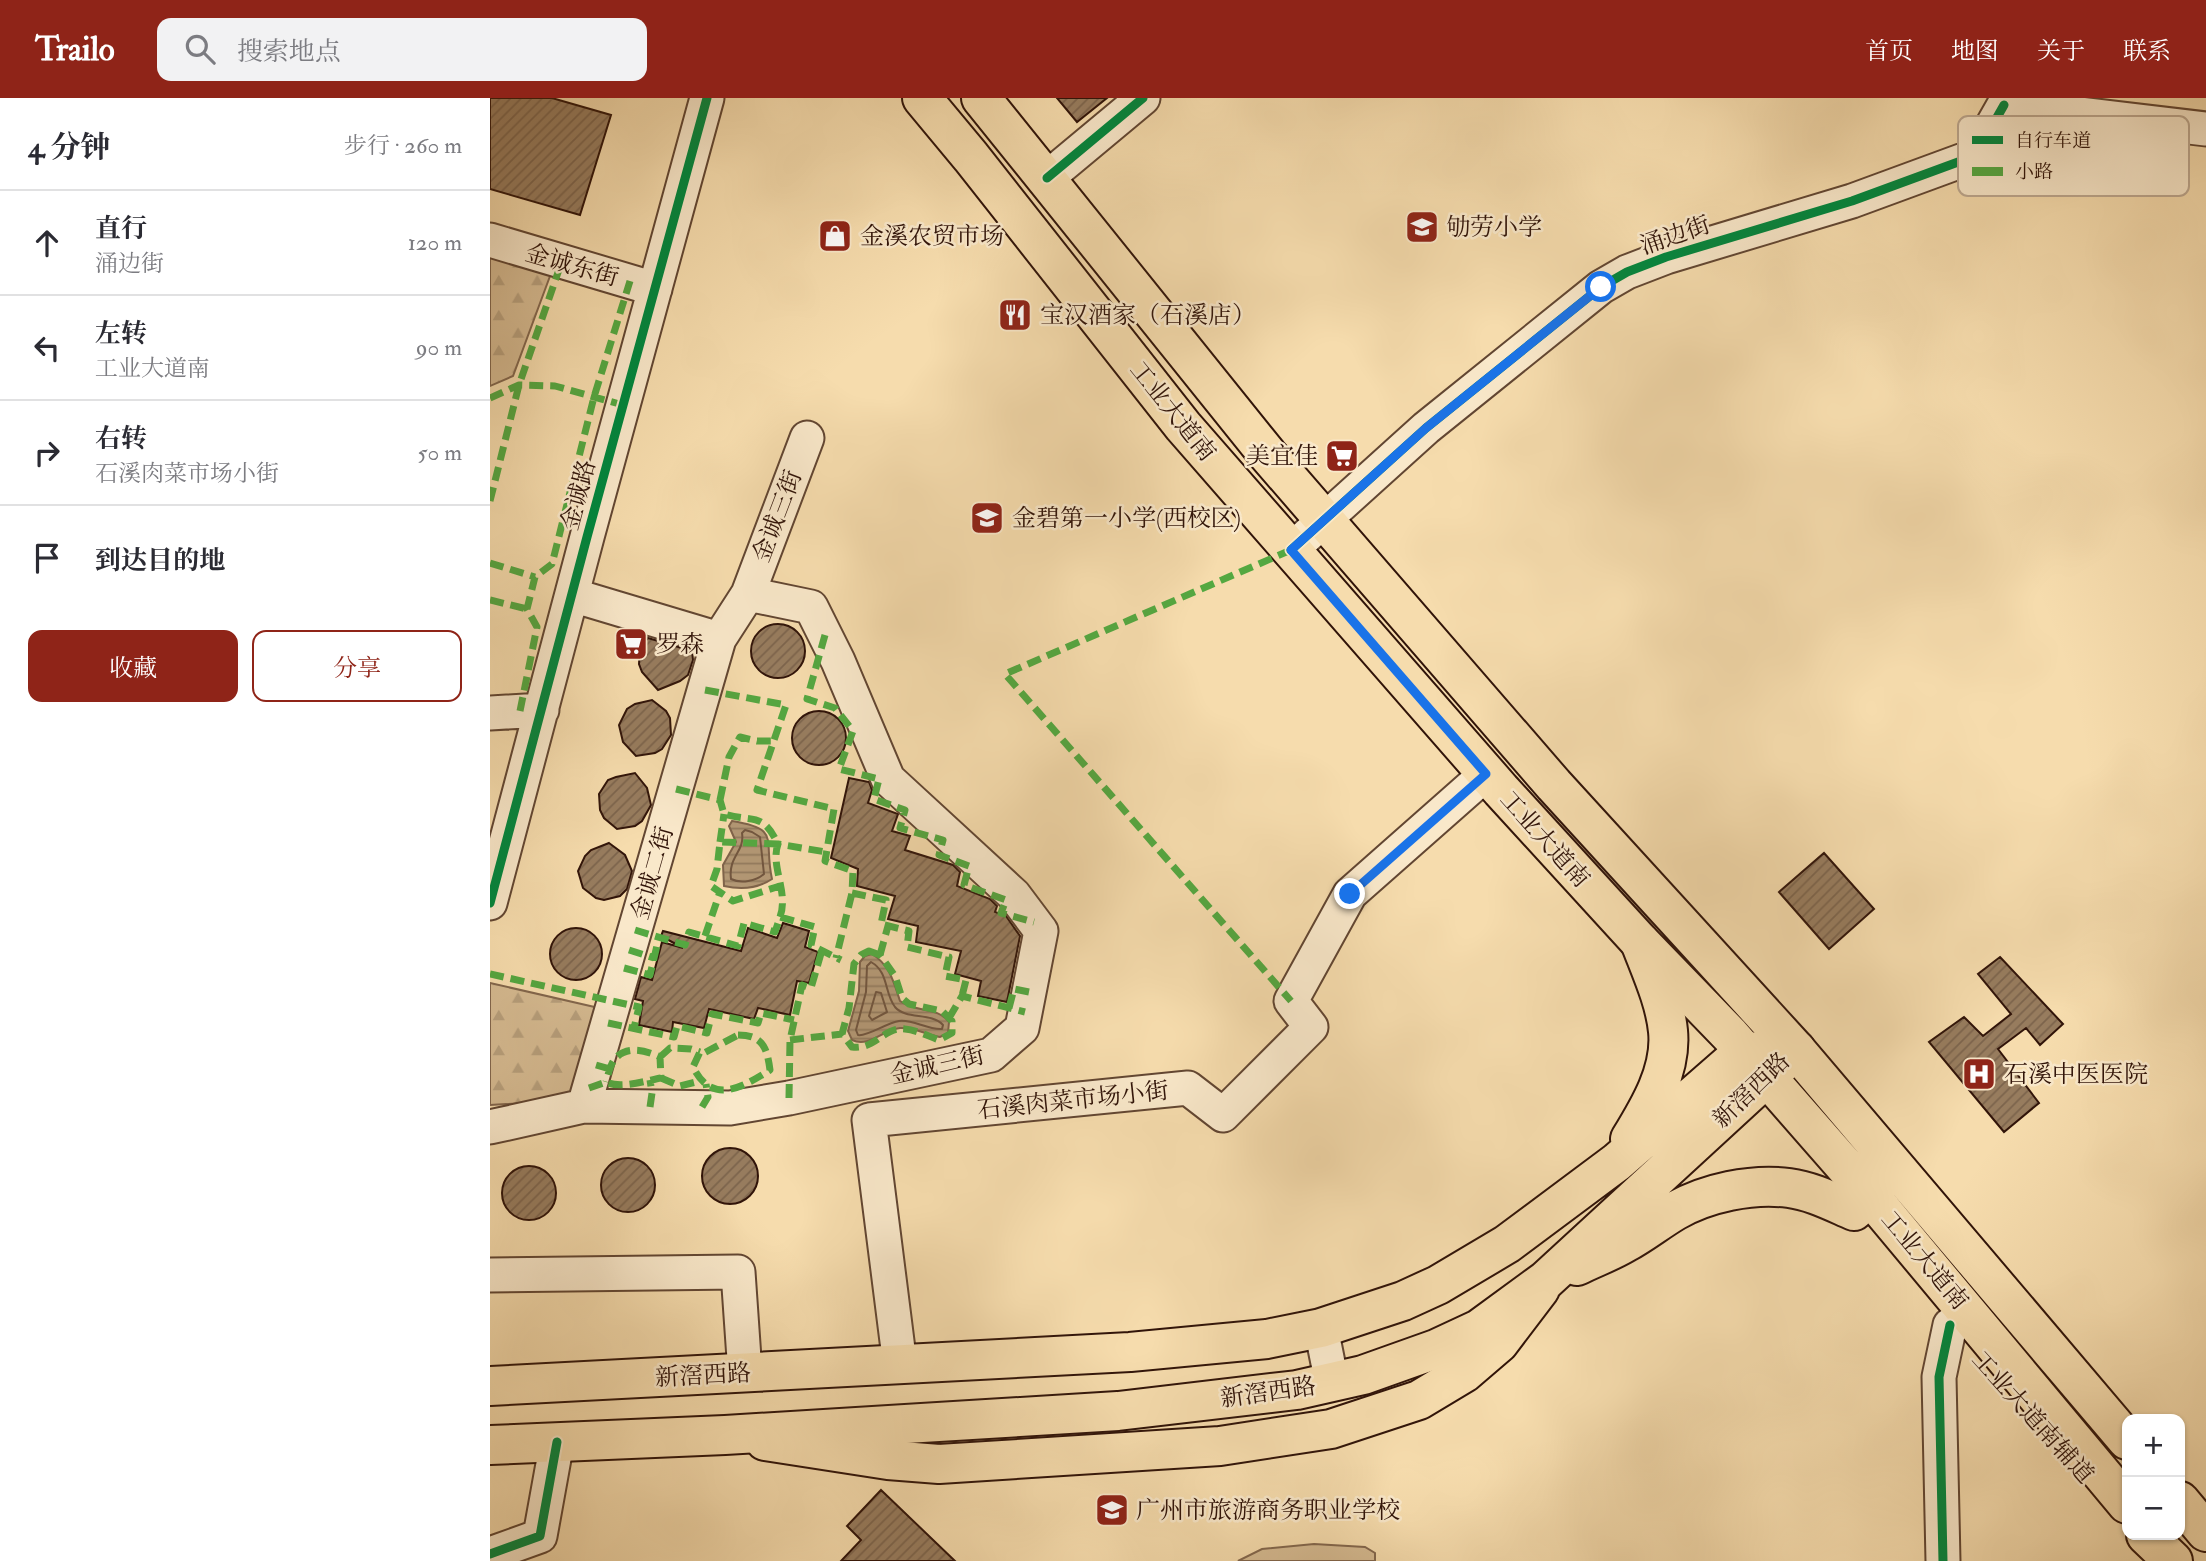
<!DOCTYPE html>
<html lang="zh">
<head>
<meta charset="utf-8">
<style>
	:root { --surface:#fff; --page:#f2f2f3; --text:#2b2b33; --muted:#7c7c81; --line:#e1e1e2; --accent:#8f2418 }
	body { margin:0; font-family:"IM FELL Double Pica","Noto Serif SC",serif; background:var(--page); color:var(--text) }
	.controls { position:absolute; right:21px; bottom:21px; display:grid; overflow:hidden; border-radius:14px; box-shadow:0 2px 5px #0004 }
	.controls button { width:63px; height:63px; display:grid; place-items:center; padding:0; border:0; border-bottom:2px solid var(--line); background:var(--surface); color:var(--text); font:35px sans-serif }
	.stop { position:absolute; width:21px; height:21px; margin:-16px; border:5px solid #1a73e8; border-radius:50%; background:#fff }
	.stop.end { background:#1a73e8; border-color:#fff; box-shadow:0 2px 7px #0008 }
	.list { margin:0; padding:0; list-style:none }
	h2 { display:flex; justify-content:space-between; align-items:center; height:91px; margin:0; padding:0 28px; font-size:30px }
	h2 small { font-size:23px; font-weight:400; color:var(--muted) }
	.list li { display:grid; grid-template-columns:46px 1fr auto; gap:21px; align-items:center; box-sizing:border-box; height:105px; padding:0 28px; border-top:2px solid var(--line) }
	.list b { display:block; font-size:26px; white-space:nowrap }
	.list p { margin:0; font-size:23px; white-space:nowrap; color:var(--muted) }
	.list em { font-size:23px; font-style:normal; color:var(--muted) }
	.actions { display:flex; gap:14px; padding:21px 28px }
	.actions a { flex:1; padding:16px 0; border:2px solid var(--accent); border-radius:14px; text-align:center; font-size:24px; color:var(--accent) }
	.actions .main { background:var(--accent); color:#fff }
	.icon { flex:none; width:38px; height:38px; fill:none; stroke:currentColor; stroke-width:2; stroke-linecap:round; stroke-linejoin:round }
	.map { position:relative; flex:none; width:1716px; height:1463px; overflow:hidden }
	header { display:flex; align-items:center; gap:42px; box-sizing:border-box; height:98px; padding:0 35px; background:var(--accent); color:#fff }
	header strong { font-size:33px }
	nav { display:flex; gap:38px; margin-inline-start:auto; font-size:24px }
	.search { width:490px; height:63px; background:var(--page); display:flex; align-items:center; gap:18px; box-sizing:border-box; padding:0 24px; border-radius:14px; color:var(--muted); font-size:26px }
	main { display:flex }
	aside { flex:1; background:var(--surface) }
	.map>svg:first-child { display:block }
	.forest { fill:url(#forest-firs); stroke:#83674d; stroke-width:2 }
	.pitch { fill:#d5ba91; stroke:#83674d; stroke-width:2 }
	.water { fill:url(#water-rules); stroke:#7f634a; stroke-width:2 }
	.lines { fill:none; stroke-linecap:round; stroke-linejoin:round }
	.shore { stroke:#72563f; stroke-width:2 }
	.building { fill:url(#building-hatch); stroke:#311409; stroke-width:2 }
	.minor-casing { stroke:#624632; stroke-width:37 }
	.major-casing { stroke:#311409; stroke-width:42 }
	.highway-casing { stroke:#311409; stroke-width:42 }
	.minor { stroke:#f9e8ca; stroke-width:33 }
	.major { stroke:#f6dcad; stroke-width:38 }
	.highway { stroke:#f6dcad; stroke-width:38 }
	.quiet { stroke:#54a841; stroke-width:7; stroke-dasharray:14 7; stroke-linecap:butt }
	.cycleway-casing { stroke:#f9e8ca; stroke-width:13 }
	.cycleway { stroke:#00873e; stroke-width:9 }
	.route { stroke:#1a73e8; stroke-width:9 }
	.labels { text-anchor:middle; stroke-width:5; stroke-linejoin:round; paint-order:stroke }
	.poi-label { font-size:24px; fill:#311409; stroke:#f9e8ca; text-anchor:start }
	.street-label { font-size:24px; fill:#311409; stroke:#f9e8ca }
	.key { fill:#f9e8ca; stroke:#bda890; stroke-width:2 }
	.key-label { font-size:19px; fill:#311409 }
</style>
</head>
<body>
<header>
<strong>Trailo</strong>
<div class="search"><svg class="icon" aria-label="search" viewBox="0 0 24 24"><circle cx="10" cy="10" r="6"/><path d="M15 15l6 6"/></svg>搜索地点</div>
<nav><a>首页</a><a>地图</a><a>关于</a><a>联系</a></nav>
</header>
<main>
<aside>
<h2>4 分钟<small>步行 · 260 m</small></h2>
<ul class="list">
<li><svg class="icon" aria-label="ahead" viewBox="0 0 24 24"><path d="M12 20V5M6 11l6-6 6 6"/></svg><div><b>直行</b><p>涌边街</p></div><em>120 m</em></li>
<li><svg class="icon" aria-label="left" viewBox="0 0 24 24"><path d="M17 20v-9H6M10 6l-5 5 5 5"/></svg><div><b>左转</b><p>工业大道南</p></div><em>90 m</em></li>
<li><svg class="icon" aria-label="right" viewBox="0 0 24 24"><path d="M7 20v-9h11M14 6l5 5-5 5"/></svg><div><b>右转</b><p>石溪肉菜市场小街</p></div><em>50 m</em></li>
<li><svg class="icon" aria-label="arrive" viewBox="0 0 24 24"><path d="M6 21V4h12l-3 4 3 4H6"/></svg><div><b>到达目的地</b></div></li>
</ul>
<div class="actions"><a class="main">收藏</a><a>分享</a></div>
</aside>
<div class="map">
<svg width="1716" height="1463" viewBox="0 0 1716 1463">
	<defs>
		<pattern id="forest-firs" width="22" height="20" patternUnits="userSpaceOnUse" patternTransform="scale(1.75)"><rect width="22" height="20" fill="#d5ba91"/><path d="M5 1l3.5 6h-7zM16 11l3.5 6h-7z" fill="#b79f7c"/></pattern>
		<pattern id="water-rules" width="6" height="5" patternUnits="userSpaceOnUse" patternTransform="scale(1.75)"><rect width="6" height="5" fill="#b39875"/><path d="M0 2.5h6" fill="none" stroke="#927b5e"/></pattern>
		<pattern id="building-hatch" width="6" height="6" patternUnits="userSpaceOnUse" patternTransform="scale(1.75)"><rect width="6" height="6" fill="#977c5e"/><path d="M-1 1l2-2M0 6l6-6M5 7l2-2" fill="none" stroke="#7c644c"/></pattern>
	</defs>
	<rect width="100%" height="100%" fill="#f6dcad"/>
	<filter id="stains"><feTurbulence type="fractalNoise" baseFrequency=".00286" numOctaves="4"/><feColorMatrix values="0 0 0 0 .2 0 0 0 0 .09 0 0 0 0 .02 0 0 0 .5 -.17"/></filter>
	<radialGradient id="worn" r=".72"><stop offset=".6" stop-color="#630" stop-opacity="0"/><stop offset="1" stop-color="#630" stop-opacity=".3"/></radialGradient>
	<path class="forest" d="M0 150 63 170 23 278 0 288Z
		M0 885 109 910 82 1002 0 1007Z"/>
	<path class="pitch" d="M824 1446 875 1449 885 1455V1463H748L772 1451Z"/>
	<path class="water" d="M242 723C292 731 273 741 282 781 267 791 251 792 234 788L233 767 246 744 239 728Z
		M382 856C400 867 404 885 410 903 425 915 447 908 459 924L458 935 450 939C438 937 423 929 410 930 392 932 379 950 362 942L358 933 369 893 370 864 375 858Z"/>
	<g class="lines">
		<path class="shore" d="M255 732 262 734 270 739 274 776C266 783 251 786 241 781 238 758 255 754 252 735Z
			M381 864C399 874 394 895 405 909 416 922 441 914 453 927L452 931C437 932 423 921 409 923 396 925 377 939 368 937L366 932 376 894 377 868Z
			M386 894 391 895 397 914 382 922 379 918Z"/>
	</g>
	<path class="building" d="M0 0H62L121 17 90 117 0 91Z
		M567 0H617L587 24Z
		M261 553a27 27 0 1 1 54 0a27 27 0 1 1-54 0Z
		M158 540 202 553 203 562 198 577 190 583 168 592 152 574 149 566 150 549Z
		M162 602 176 613 180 620 181 637 172 651 165 655 146 658 133 644 129 627 137 611 145 606Z
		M302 640a27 27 0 1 1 54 0a27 27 0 1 1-54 0Z
		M145 675 157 690 161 707 152 723 145 728 127 731 114 720 110 712 109 696 118 682 126 679Z
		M359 680 379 684 382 692 378 705 408 716 402 733 420 738 415 752 463 767 470 774 467 788 500 801 507 808 505 814 516 818 530 838 517 904 488 898 491 883 465 876 471 853 426 844 428 828 398 821 405 798 367 788 368 771 341 760Z
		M119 745 135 757 142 773 137 791 130 798 114 802 106 800 93 790 88 773 95 758 101 752Z
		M1334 755 1384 811 1339 851 1289 794Z
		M293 825 319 833 315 849 328 854 319 885 307 883 300 917 268 910 264 921 219 911 214 930 183 924 182 934 149 927 153 903 145 901 151 879 162 882 172 844 193 850 171 838 173 833 251 853 258 830 287 840Z
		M60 856a26 26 0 1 1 52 0a26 26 0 1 1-52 0Z
		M1510 859 1573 926 1550 947 1536 930 1508 951 1549 1005 1514 1034 1439 944 1474 919 1493 938 1521 916 1488 876Z
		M212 1078a28 28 0 1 1 56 0a28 28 0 1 1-56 0Z
		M111 1087a27 27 0 1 1 54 0a27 27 0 1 1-54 0Z
		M12 1095a27 27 0 1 1 54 0a27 27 0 1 1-54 0Z
		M391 1392 465 1463H351L371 1442 357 1428Z"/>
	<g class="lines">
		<defs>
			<path id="minor" d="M1514 7 1716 31
				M557 80 653 0
				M0 142 165 191
				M801 452 936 330 1111 189 1137 174 1176 159 1362 103 1479 60 1493 44 1514 7
				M82 497 229 541 258 496
				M0 615 52 612
				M0 805 97 439 217 0
				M94 1008 229 541
				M0 1029 94 1008 240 1010 299 1000 501 957 532 930 551 833 524 797 398 681 348 563 321 509 258 496 317 340
				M0 1177 248 1174 255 1275
				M831 1230 842 1285
				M410 1267 379 1022 698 990 733 1017 821 929 801 903 860 796 996 676
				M0 1456 50 1438 67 1344
				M1453 1463 1449 1279 1460 1227"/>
			<path id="major" d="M432 0 481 59 693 328 1011 692 1150 844 1240 937 1366 1081 1637 1406
				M491 0 778 357 1064 687 1306 952 1637 1342
				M275 1343 398 1362 449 1366 730 1348 841 1331 929 1302 974 1275 1009 1245 1050 1191
				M1690 1403 1716 1434
				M1656 1437 1683 1463"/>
			<path id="highway" d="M1140 1041C1159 1010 1182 972 1178 933 1175 903 1161 873 1150 844
				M1087 1168C1103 1160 1120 1154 1135 1145 1152 1136 1168 1123 1185 1113 1216 1095 1262 1085 1299 1090 1322 1093 1343 1104 1364 1113
				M0 1288 640 1254 777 1241 831 1230 913 1203 948 1187 1017 1146 1127 1064 1253 954 1306 952
				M0 1347 235 1337 628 1313 807 1292 873 1277 946 1251 989 1231 1056 1182 1306 952"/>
		</defs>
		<use href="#minor" class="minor-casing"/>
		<use href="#major" class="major-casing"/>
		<use href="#highway" class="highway-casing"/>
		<use href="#minor" class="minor"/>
		<use href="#major" class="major"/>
		<use href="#highway" class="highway"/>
		<path class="quiet" d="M0 300 29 287 65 288 133 307
			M0 403 29 287 72 163
			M801 452 515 576 801 903
			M0 465 45 479
			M0 502 37 511
			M335 537 317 601 345 610 363 633 349 671 389 681 384 701 415 712 410 730 453 742 449 757 479 768 474 787 516 802 511 815 544 824
			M215 592 296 607 267 692 344 711 335 763 363 773 362 795 346 860
			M30 613 47 529 37 511 45 479 62 466 104 299 140 183
			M186 691 230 702 234 716C264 725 272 713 288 746L230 744 227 771 221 788 243 803 290 788
			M230 702 239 659 250 639 267 643H284
			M230 744 234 716
			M362 795 396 802 391 826 419 833 417 849 459 859 455 878 476 882 472 898
			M290 819C299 794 280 768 288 746L336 754
			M145 832 195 847 199 834 248 848 254 825 285 834 290 819 325 829 321 847 351 862
			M215 838 230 794
			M139 852 164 860
			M379 853 390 857 405 878 412 900 419 906 452 913 462 923V935L449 942C438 938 426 932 415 931 394 928 386 952 362 949L352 936 359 910 364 866 371 857Z
			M390 857 398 828
			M134 870 160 877 169 839
			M0 876 149 909 144 930
			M519 910 524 891 539 894
			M459 920 472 898 535 914
			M118 925 184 939 187 928 217 935 222 916 268 925 271 915 304 922
			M248 937C273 937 277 950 280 972 253 989 222 1008 203 969L210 954 214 955Z
			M300 942 352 936
			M170 959 180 950 201 951 210 954
			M106 967 120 971
			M171 980 190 988 210 983
			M99 990 116 984C130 991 155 983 171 980L170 959C155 952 136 947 124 962 120 968 118 977 116 984
			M299 1000 300 942 312 887 321 890 332 852
			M160 1009 162 995 160 982
			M212 1009 218 999 216 986"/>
		<defs>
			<path id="cycleway" d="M557 80 653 0
				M801 452 936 330 1111 189 1137 174 1176 159 1362 103 1479 60 1493 44 1514 7
				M0 805 97 439 217 0
				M0 1456 50 1438 67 1344
				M1453 1463 1449 1279 1460 1227"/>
		</defs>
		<use href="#cycleway" class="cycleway-casing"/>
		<use href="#cycleway" class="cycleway"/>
	</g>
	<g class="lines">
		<path class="route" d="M860 796 996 676 801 452 936 330 1111 189"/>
	</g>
	<defs>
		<symbol id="school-square" viewBox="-11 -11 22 22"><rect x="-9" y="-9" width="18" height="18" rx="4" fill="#8f2418" stroke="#f9e8ca"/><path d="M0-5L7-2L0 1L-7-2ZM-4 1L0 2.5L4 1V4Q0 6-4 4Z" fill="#fff"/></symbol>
		<symbol id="shop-square" viewBox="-11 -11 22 22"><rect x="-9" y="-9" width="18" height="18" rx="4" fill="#8f2418" stroke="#f9e8ca"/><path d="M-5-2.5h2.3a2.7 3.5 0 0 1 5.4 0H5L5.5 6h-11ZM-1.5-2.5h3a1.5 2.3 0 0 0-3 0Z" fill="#fff"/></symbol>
		<symbol id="restaurant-square" viewBox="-11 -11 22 22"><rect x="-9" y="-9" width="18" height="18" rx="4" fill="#8f2418" stroke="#f9e8ca"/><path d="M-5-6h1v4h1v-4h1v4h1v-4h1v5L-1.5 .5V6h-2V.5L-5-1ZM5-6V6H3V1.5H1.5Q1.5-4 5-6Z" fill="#fff"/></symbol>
		<symbol id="supermarket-square" viewBox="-11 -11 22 22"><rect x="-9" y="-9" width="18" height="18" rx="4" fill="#8f2418" stroke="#f9e8ca"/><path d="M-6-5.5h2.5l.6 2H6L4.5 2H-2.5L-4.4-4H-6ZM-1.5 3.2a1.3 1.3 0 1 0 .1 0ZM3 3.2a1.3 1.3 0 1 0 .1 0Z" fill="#fff"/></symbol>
		<symbol id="hospital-square" viewBox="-11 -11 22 22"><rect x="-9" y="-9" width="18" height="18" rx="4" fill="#8f2418" stroke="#f9e8ca"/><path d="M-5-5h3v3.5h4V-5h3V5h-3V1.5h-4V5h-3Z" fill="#fff"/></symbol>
	</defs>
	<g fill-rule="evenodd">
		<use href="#school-square" x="913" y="110" width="38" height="38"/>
		<use href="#shop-square" x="326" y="119" width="38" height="38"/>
		<use href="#restaurant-square" x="506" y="198" width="38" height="38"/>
		<use href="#supermarket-square" x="833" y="339" width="38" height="38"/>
		<use href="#school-square" x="478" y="401" width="38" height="38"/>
		<use href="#supermarket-square" x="122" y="527" width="38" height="38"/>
		<use href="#hospital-square" x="1470" y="957" width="38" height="38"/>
		<use href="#school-square" x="603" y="1393" width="38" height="38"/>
	</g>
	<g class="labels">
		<g class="poi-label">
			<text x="956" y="137">劬劳小学</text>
			<text x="370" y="146">金溪农贸市场</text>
			<text x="550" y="225">宝汉酒家（石溪店）</text>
			<text x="828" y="366" text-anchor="end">美宜佳</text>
			<text x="522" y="428">金碧第一小学(西校区)</text>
			<text x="166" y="554">罗森</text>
			<text x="1514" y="984">石溪中医医院</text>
			<text x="646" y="1420">广州市旅游商务职业学校</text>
		</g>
		<g class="street-label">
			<text transform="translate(1185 137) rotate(-19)" y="8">涌边街</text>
			<text transform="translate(82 167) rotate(16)" y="8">金诚东街</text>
			<text transform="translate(683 313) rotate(51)" y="8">工业大道南</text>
			<text transform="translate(88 397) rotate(-75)" y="8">金诚路</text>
			<text transform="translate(287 418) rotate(-69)" y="8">金诚三街</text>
			<text transform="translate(1055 741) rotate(48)" y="8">工业大道南</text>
			<text transform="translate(162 775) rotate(-74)" y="8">金诚二街</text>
			<text transform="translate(447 967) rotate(-13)" y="8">金诚三街</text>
			<text transform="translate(1261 992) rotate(-44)" y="8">新滘西路</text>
			<text transform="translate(583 1002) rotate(-6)" y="8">石溪肉菜市场小街</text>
			<text transform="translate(1435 1162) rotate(50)" y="8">工业大道南</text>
			<text transform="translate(213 1277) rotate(-3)" y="8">新滘西路</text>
			<text transform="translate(778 1294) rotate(-8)" y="8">新滘西路</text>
			<text transform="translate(1543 1319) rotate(48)" y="8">工业大道南辅道</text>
		</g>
	</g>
	<rect x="1468" y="18" width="231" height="80" rx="10" class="key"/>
	<rect x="1482" y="38" width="31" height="8" fill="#00873e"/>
	<rect x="1482" y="69" width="31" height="9" fill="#54a841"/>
	<g class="key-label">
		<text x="1525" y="49">自行车道</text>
		<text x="1525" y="80">小路</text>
	</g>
	<rect width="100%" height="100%" filter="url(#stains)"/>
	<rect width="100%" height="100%" fill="url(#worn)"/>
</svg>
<div class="controls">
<button>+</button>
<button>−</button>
</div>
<div class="stop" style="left:1111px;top:189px"></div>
<div class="stop end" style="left:860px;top:796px"></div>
</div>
</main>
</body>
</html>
